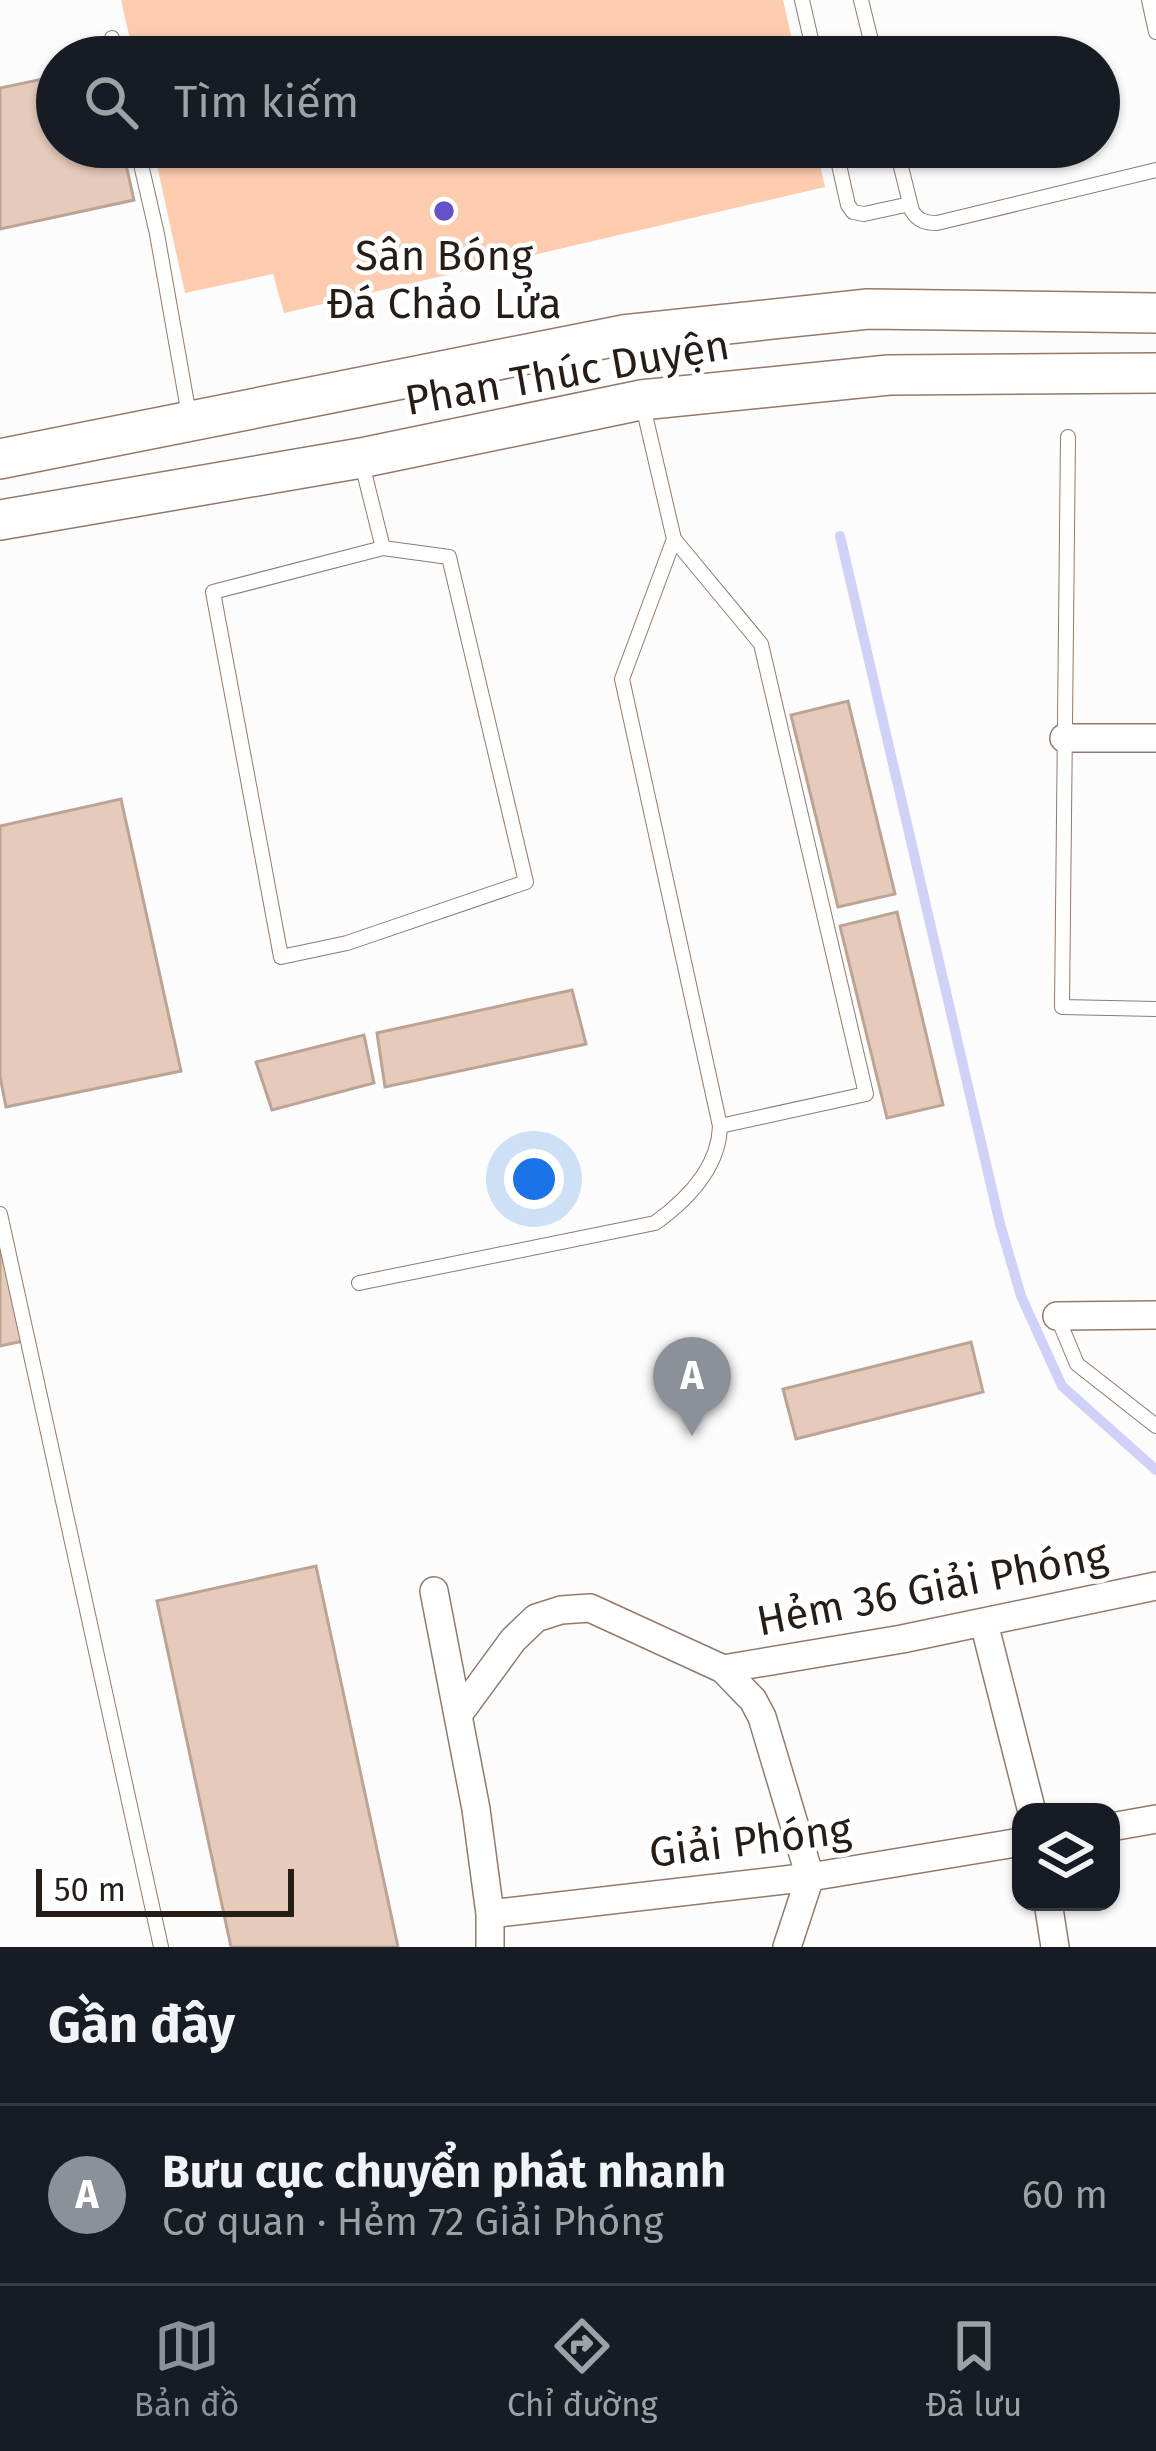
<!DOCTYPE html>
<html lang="vi">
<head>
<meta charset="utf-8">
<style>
	:root { --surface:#171b24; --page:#20242c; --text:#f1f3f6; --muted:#9ea1a6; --line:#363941; --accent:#8c9099 }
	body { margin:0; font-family:"Fira Sans",sans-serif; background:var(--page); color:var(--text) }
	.controls { position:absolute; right:36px; bottom:36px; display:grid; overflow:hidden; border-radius:24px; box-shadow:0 3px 9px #0004 }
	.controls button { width:108px; height:108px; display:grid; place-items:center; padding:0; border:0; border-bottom:3px solid var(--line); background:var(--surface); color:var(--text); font:60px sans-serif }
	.scale { position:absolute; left:36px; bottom:30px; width:258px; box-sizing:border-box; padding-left:12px; border:6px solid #271d17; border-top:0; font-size:33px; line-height:42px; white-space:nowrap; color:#271d17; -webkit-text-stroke:9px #fff; paint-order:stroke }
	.you { position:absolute; left:534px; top:1179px; width:42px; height:42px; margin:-30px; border:9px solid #fff; border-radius:50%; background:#1a73e8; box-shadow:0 0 0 18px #1a73e833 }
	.badge { display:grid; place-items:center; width:78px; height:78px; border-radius:50%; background:var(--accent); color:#fff; font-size:39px; font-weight:700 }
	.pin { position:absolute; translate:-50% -99px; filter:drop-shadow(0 3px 6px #0008) }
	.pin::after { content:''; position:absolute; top:63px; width:42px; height:36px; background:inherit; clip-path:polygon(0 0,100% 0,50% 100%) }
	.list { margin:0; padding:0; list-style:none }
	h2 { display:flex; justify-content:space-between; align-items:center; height:156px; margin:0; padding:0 48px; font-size:51px }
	h2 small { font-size:39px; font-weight:400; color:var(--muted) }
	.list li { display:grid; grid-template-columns:78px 1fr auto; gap:36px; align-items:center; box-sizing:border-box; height:180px; padding:0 48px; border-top:3px solid var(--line) }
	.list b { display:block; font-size:45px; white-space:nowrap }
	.list p { margin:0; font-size:39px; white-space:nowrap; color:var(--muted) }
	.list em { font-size:39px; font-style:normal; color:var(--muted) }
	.icon { flex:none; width:66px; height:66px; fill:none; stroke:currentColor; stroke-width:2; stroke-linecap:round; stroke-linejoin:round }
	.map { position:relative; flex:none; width:1156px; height:1947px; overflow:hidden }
	.search { position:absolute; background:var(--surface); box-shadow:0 3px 9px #0004; left:36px; right:36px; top:36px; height:132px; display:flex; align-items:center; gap:30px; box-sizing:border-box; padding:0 42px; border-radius:66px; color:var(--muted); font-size:45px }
	.sheet { height:336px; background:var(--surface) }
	nav { display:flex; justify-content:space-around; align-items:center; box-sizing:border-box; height:168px; border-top:3px solid var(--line); background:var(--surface); font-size:33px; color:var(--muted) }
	nav a { display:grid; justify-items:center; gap:6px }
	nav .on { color:var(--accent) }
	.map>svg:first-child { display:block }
	.green { fill:#fdccae }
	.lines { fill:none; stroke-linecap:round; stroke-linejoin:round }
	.stream { stroke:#d0d1f8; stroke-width:10 }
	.building { fill:#e6cbbb; stroke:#bda394; stroke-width:3 }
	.service-casing { stroke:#927a6b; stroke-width:16 }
	.minor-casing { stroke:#927a6b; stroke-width:30 }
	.secondary-casing { stroke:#927a6b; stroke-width:42 }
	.service { stroke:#fff; stroke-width:14 }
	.minor { stroke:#fff; stroke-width:27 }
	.secondary { stroke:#fff; stroke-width:39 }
	.poi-dot { fill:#6252cb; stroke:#fff; stroke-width:4.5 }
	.labels { text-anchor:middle; stroke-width:9; stroke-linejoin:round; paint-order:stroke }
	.poi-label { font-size:42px; fill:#271d17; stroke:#fff }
	.street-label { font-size:42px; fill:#271d17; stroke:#fff }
</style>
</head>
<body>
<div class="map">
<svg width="1156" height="1947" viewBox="0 0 1156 1947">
	<rect width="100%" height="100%" fill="#fbfcfb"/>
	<path class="green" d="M121 0H783L796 57H134Z
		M153 147H816L825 187 284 313 273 274 185 293Z"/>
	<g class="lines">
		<path class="stream" d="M840 536 1000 1224 1021 1296 1062 1386 1156 1470"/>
	</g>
	<path class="building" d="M57 76V147H122L134 200 0 229V88Z
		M848 701 895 894 838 907 791 715Z
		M121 799 181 1071 6 1107 0 1076V826Z
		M897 912 943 1105 887 1118 840 926Z
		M572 990 586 1044 385 1087 377 1033Z
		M364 1035 374 1083 272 1110 256 1062Z
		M0 1244 23 1341 0 1346Z
		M971 1342 983 1392 796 1439 783 1389Z
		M316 1566 398 1947H231L157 1601Z"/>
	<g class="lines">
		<defs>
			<path id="service" d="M802 0 815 57
				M861 0 875 57
				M1149 0 1156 32
				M112 38 116 57
				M137 147 157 234 189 415
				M835 147 848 205 853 212 864 214 910 204
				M896 147 912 211C918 221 926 223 937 223L1156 170
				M642 402 674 539 761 644 866 1094 720 1126
				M1068 437 1062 1007 1156 1009
				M361 460 383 548
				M383 548 449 557 526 882 347 943 281 957 213 592Z
				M0 1214 161 1947
				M359 1283 655 1223C687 1200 719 1167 720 1126L622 679 674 539
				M1057 1316 1077 1364 1156 1426"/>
			<path id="minor" d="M1064 738H1156
				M1057 1316 1156 1315
				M434 1591 476 1809 490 1914V1947
				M984 1623 1032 1812
				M723 1669 902 1639 1156 1586
				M458 1715 513 1640 536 1618 561 1610 590 1608 723 1669 753 1700 762 1717 810 1877 787 1947
				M1111 1827 1156 1819
				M1048 1902 1055 1947
				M490 1914 810 1877 1021 1842"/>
			<path id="secondary" d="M0 459 623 335 868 309 1156 313
				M0 520 361 458 641 400 889 375 1156 373"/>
		</defs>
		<use href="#service" class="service-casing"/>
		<use href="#minor" class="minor-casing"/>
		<use href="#secondary" class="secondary-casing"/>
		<use href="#service" class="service"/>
		<use href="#minor" class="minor"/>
		<use href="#secondary" class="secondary"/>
	</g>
	<circle class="poi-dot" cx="444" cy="211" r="12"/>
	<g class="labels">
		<g class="poi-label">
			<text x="444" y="270">Sân Bóng<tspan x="444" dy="48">Đá Chảo Lửa</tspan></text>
		</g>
		<g class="street-label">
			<text transform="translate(567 372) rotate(-10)" y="15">Phan Thúc Duyện</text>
			<text transform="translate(932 1587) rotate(-11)" y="15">Hẻm 36 Giải Phóng</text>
			<text transform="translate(750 1840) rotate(-7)" y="15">Giải Phóng</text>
		</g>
	</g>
</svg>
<div class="controls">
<button><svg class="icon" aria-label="layers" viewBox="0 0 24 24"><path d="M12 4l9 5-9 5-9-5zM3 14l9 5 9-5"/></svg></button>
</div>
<div class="scale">50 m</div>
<div class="you"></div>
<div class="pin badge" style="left:692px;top:1436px">A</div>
<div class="search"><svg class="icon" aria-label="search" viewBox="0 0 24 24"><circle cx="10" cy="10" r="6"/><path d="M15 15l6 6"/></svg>Tìm kiếm</div>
</div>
<section class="sheet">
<h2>Gần đây<small></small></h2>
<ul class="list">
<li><span class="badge">A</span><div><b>Bưu cục chuyển phát nhanh</b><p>Cơ quan · Hẻm 72 Giải Phóng</p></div><em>60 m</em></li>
</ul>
</section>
<nav>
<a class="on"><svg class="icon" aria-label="map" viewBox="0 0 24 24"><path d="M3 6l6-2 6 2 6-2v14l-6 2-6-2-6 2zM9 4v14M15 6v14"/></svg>Bản đồ</a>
<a><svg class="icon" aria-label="directions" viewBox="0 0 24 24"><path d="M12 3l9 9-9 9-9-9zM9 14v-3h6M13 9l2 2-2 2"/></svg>Chỉ đường</a>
<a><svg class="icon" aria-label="saved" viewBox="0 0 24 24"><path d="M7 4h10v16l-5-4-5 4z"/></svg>Đã lưu</a>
</nav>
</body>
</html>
